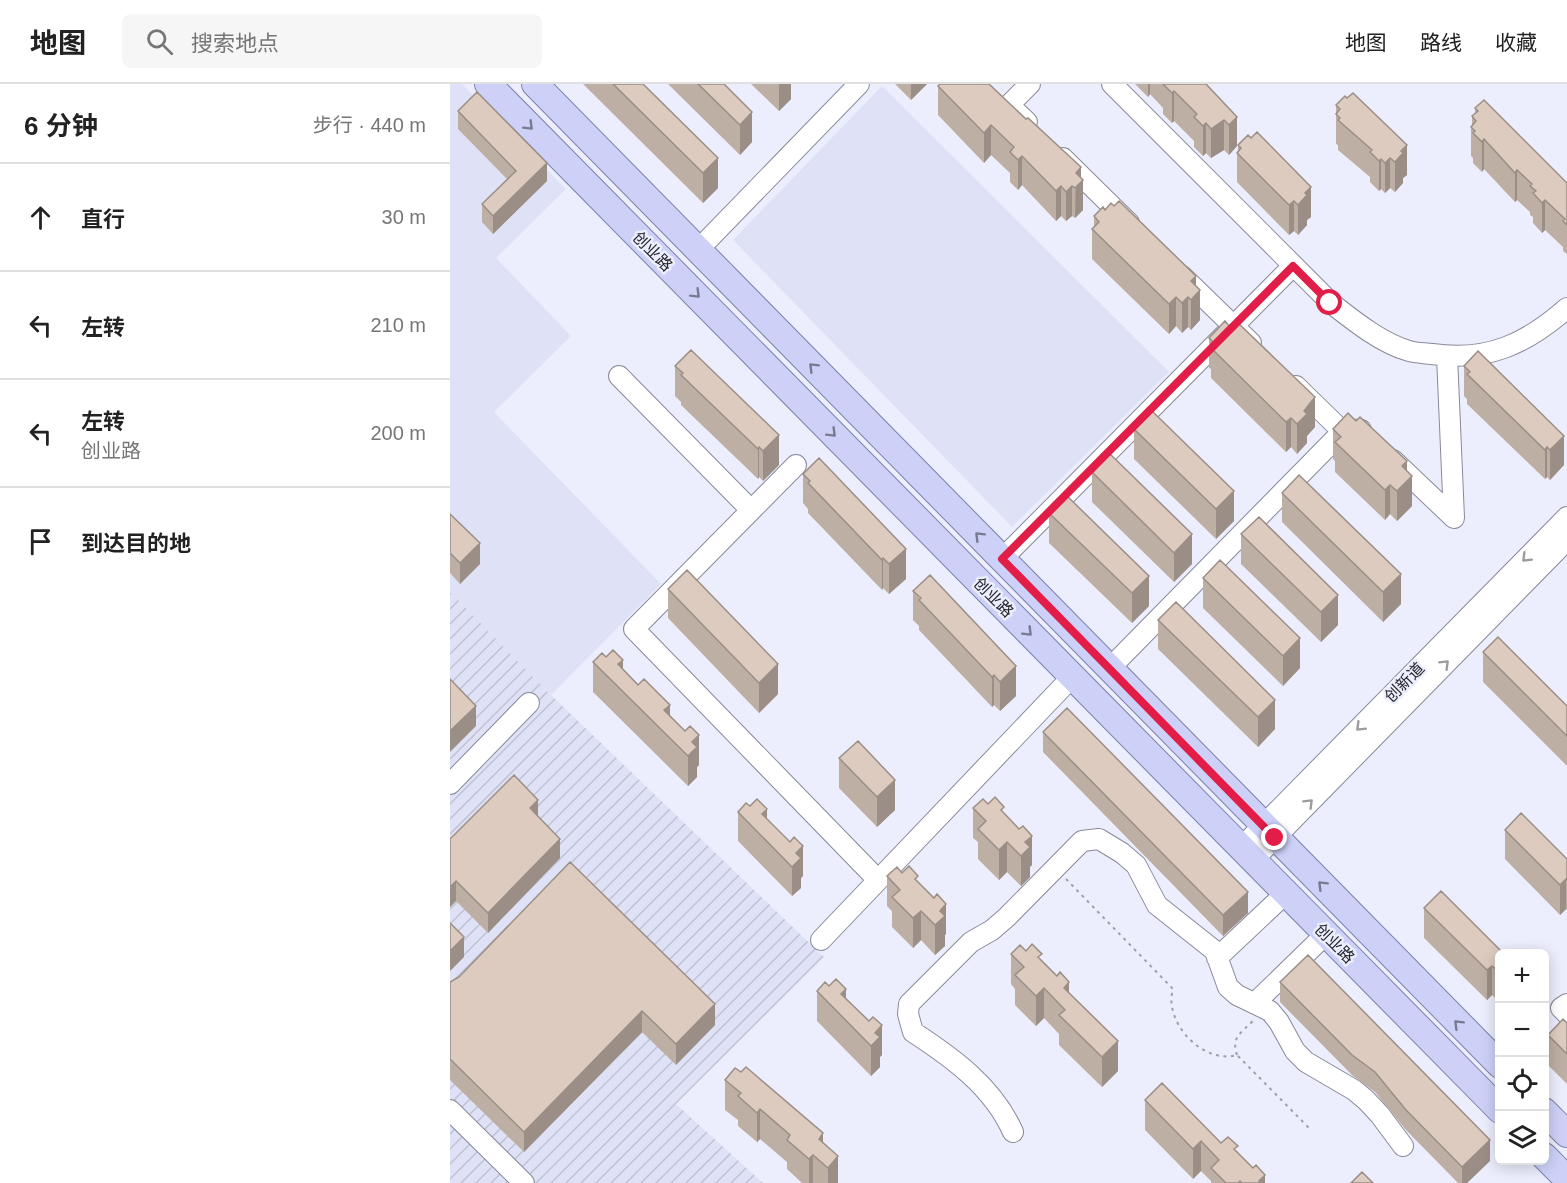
<!DOCTYPE html>
<html lang="zh">
<head>
<meta charset="utf-8">
<style>
	:root { --surface:#fff; --page:#f6f6f6; --text:#222; --muted:#767676; --line:#e0e0e0 }
	body { margin:0; font-family:Helvetica,"Noto Sans SC",sans-serif; background:var(--page); color:var(--text) }
	.controls { position:absolute; right:18px; bottom:18px; display:grid; overflow:hidden; border-radius:9px; box-shadow:0 3px 15px #0003 }
	.controls button { width:54px; height:54px; display:grid; place-items:center; padding:0; border:0; border-bottom:2px solid var(--line); background:var(--surface); color:var(--text); font:30px sans-serif }
	.stop { position:absolute; width:18px; height:18px; margin:-14px; border:4px solid #e11d48; border-radius:50%; background:#fff }
	.stop.end { background:#e11d48; border-color:#fff; box-shadow:0 2px 6px #0008 }
	.list { margin:0; padding:0; list-style:none }
	h2 { display:flex; justify-content:space-between; align-items:center; height:78px; margin:0; padding:0 24px; font-size:26px }
	h2 small { font-size:20px; font-weight:400; color:var(--muted) }
	.list li { display:grid; grid-template-columns:39px 1fr auto; gap:18px; align-items:center; box-sizing:border-box; height:108px; padding:0 24px; border-top:2px solid var(--line) }
	.list b { display:block; font-size:22px; white-space:nowrap }
	.list p { margin:0; font-size:20px; white-space:nowrap; color:var(--muted) }
	.list em { font-size:20px; font-style:normal; color:var(--muted) }
	.icon { flex:none; width:33px; height:33px; fill:none; stroke:currentColor; stroke-width:2; stroke-linecap:round; stroke-linejoin:round }
	.map { position:relative; flex:none; width:1117px; height:1099px; overflow:hidden }
	header { display:flex; align-items:center; gap:36px; box-sizing:border-box; height:84px; padding:0 30px; background:var(--surface); border-bottom:2px solid var(--line) }
	header strong { font-size:28px }
	nav { display:flex; gap:33px; margin-inline-start:auto; font-size:21px }
	.search { width:420px; height:54px; background:var(--page); display:flex; align-items:center; gap:15px; box-sizing:border-box; padding:0 21px; border-radius:9px; color:var(--muted); font-size:22px }
	main { display:flex }
	aside { flex:1; background:var(--surface) }
	.map>svg:first-child { display:block }
	.built { fill:#dfe2f7 }
	.industrial { fill:url(#industrial-furrows) }
	.lines { fill:none; stroke-linecap:round; stroke-linejoin:round }
	.minor-casing { stroke:#888a9b; stroke-width:22 }
	.major-casing { stroke:#7c81ac; stroke-width:28 }
	.path { stroke:#9c9ea9; stroke-width:2; stroke-dasharray:3 4.5; stroke-linecap:butt }
	.minor { stroke:#fff; stroke-width:20 }
	.major { stroke:#cdd1f8; stroke-width:26 }
	.wall { fill:#beafa4 }
	.shaded-wall { fill:#9b8e86 }
	.building { fill:#ddcbbf; stroke:#9b8e86; stroke-width:1.5 }
	.oneway { stroke:#787a90 }
	.oneway2 { stroke:#9c9c9f }
	.route { stroke:#e11d48; stroke-width:8 }
	.labels { text-anchor:middle; stroke-width:5; stroke-linejoin:round; paint-order:stroke }
	.street-label { font-size:16px; fill:#222329; stroke:#eceefd }
</style>
</head>
<body>
<header>
<strong>地图</strong>
<div class="search"><svg class="icon" aria-label="search" viewBox="0 0 24 24"><circle cx="10" cy="10" r="6"/><path d="M15 15l6 6"/></svg>搜索地点</div>
<nav><a>地图</a><a>路线</a><a>收藏</a></nav>
</header>
<main>
<aside>
<h2>6 分钟<small>步行 · 440 m</small></h2>
<ul class="list">
<li><svg class="icon" aria-label="ahead" viewBox="0 0 24 24"><path d="M12 20V5M6 11l6-6 6 6"/></svg><div><b>直行</b></div><em>30 m</em></li>
<li><svg class="icon" aria-label="left" viewBox="0 0 24 24"><path d="M17 20v-9H6M10 6l-5 5 5 5"/></svg><div><b>左转</b></div><em>210 m</em></li>
<li><svg class="icon" aria-label="left" viewBox="0 0 24 24"><path d="M17 20v-9H6M10 6l-5 5 5 5"/></svg><div><b>左转</b><p>创业路</p></div><em>200 m</em></li>
<li><svg class="icon" aria-label="arrive" viewBox="0 0 24 24"><path d="M6 21V4h12l-3 4 3 4H6"/></svg><div><b>到达目的地</b></div></li>
</ul>
</aside>
<div class="map">
<svg width="1117" height="1099" viewBox="0 0 1117 1099">
	<defs>
		<pattern id="industrial-furrows" width="10" height="10" patternUnits="userSpaceOnUse" patternTransform="scale(1.5)"><rect width="10" height="10" fill="#dfe2f7"/><path d="M-1 1l2-2M0 10L10 0M9 11l2-2" fill="none" stroke="#bfc2d4"/></pattern>
	</defs>
	<rect width="100%" height="100%" fill="#eceefd"/>
	<path class="built" d="M0 0H12L116 105 46 174 121 252 44 328 211 500 101 611 0 508Z
		M432 2 719 288 562 443 283 156Z"/>
	<path class="industrial" d="M0 508 101 611 374 873 226 1020 313 1099H0Z"/>
	<g class="lines">
		<defs>
			<path id="minor" d="M662 0 881 219C904 237 931 259 959 267 966 269 975 269 982 270 1038 278 1076 260 1117 224
				M577 38 559 21 580 0
				M613 74 679 139
				M248 166 409 0
				M732 192 801 259
				M997 272 1004 434
				M169 292 301 426
				M846 302 890 345 911 346
				M943 376 1004 434
				M346 381 184 545 428 796
				M552 475 843 182
				M659 585 895 345
				M0 700 79 619
				M791 764 1117 433
				M803 776 1117 456
				M371 856 622 593
				M767 874 836 809
				M805 919 876 850
				M1117 920 1111 924 1117 930
				M0 1026 74 1099
				M563 1048C543 1003 503 974 463 948L458 930 459 920 521 858 542 846 557 833 632 757 649 755 672 769 686 781 707 821 765 867 778 903 787 911 820 927 829 938 845 967 856 978 904 1006 916 1016 930 1031 953 1062"/>
			<path id="major" d="M38 0 1050 1026
				M85 0 1050 981
				M1094 1027 1117 1050
				M1094 1072 1117 1095"/>
		</defs>
		<use href="#minor" class="minor-casing"/>
		<use href="#major" class="major-casing"/>
		<path class="path" d="M616 795 723 905C713 938 753 981 787 971L861 1046
			M787 971C781 953 791 949 803 937"/>
		<use href="#minor" class="minor"/>
		<use href="#major" class="major"/>
	</g>
	<path class="wall" d="M133 0H193L268 104 253 119Z
		M218 0H274L302 58 290 71Z
		M301 0H341V15L329 27Z
		M445 0H477L461 16Z
		M685 0H756L787 33V62L779 71 774 66 761 74 756 69 753 72 744 63V57L724 37 722 39 713 30V24L700 10 698 13Z
		M488 2 631 94 633 126 625 134 622 132 616 137 611 132 606 137 572 101 568 106 560 98V89L541 71 534 79 488 31Z
		M895 12 957 91 953 94V99L945 108 940 104 935 109 931 105 929 107 920 98V93L888 66V61L886 60V21Z
		M1025 24 1117 99V170L1113 167V163L1095 146 1092 149 1083 139V133L1080 131V128L1067 116 1065 118 1034 85 1032 88 1023 79V74L1021 72V43L1022 41V32L1025 29Z
		M8 27 97 97 43 150 32 138V120L57 95 8 45Z
		M788 61 861 133 857 136V141L848 151 844 147 839 151 787 98V69L788 67Z
		M644 132 746 202 750 236 741 246 738 243 732 249 726 242 719 250 642 175V145L644 143Z
		M759 254 865 343 857 352V359L847 370 841 363 836 368 761 294V285L759 284Z
		M1028 267 1114 381 1100 396 1097 393 1095 395 1017 320V315L1014 312V282Z
		M225 282 329 381 313 397 309 393 308 395 231 321V318L225 312Z
		M684 345 784 437 766 455 684 375Z
		M883 345 957 387 962 422 947 437 940 430 935 436 885 388V377L883 375Z
		M642 388 742 480 724 498 642 418Z
		M353 390 456 495 439 510 433 504 432 506 358 429V425L353 419Z
		M832 409 951 520 933 538 832 438Z
		M599 429 699 522 682 539 599 459Z
		M0 430 30 480 10 500 0 489Z
		M791 450 888 541 871 558 791 480Z
		M753 494 850 584 833 602 753 524Z
		M218 505 328 610 309 629 218 534Z
		M463 507 566 612 550 627 544 621 542 623 469 546V542L463 536Z
		M708 536 825 645 808 663 708 565Z
		M1033 568 1117 622V682L1033 598Z
		M156 573 173 585 220 632 249 681 247 683V693L238 702 143 608V578Z
		M593 648 798 829 773 852 593 668Z
		M389 674 445 726 427 743 389 704Z
		M538 720 554 730 582 781 580 783V793L571 802 557 788 549 796 528 775V758L523 754V724Z
		M300 722 317 735 353 792 351 794V804L342 812 288 757V728Z
		M88 733 110 774 38 849 6 817 0 823V755Z
		M1055 746 1117 775V826L1116 825 1110 831 1055 775Z
		M452 789 468 798 496 850 495 851V862L485 871 471 856 463 864 442 843V827L437 822V792Z
		M974 824 1050 870V919L1042 911 1037 916 974 854Z
		M576 867 592 877 619 909 668 987 652 1003 609 961V950L594 934 586 942 565 921V905L561 900V870Z
		M9 893 265 941 226 981 192 948 74 1068 0 996V898Z
		M830 898 1040 1077 1017 1099H1008L956 1046 925 1008 902 991 830 918Z
		M367 907 396 914 432 971 430 973V983L421 992 367 937Z
		M1117 939V1000L1098 981V951Z
		M275 996 373 1059 388 1099H352L337 1085V1078L310 1055 307 1058 288 1042V1036L275 1026Z
		M695 1016 771 1059 815 1099H761V1097L751 1087 743 1095 695 1046Z"/>
	<path class="shaded-wall" d="M329 0H341V15L329 27Z
		M461 0H477L461 16Z
		M698 0H700V10L698 13Z
		M724 7V37L722 39V9Z
		M302 28V58L290 71V41Z
		M787 33V62L779 71V41Z
		M774 36V66L761 74V45Z
		M756 39V69L753 72V42Z
		M541 41V71L534 79V49Z
		M1034 55V85L1032 88V58Z
		M957 61V91L953 94V99L945 108V78L951 67Z
		M572 72V101L568 106V76Z
		M268 74V104L253 119V89Z
		M940 74V104L935 109V79Z
		M931 75V105L929 107V77Z
		M97 79V97L43 150V132Z
		M631 83V98L633 96V126L625 134 626 89Z
		M1067 86V116L1065 118V89Z
		M611 102V132L606 137V107Z
		M622 102V132L616 137V108Z
		M861 103V133L857 136V141L848 151V121L855 109Z
		M1095 116V146L1092 149V119Z
		M844 117V147L839 151V121Z
		M746 192V211L750 206V236L741 246V197Z
		M726 213V242L719 250V220Z
		M738 213V243L732 249V219Z
		M865 313V343L857 352V359L847 370V340L854 327Z
		M841 334V363L836 368V338Z
		M329 351V381L313 397V367Z
		M1114 352V381L1100 396V366Z
		M309 363V393L308 395V365Z
		M1097 363V393L1095 395V366Z
		M957 377V397L962 392V422L947 437V407L952 382Z
		M940 401V430L935 436V406Z
		M784 407V437L766 455V425Z
		M742 450V480L724 498V469Z
		M30 459V480L10 500V479Z
		M456 465V495L439 510V480Z
		M433 474V504L432 506V476Z
		M951 490V520L933 538V508Z
		M699 492V522L682 539V509Z
		M888 511V541L871 558V528Z
		M850 554V584L833 602V572Z
		M173 576V606L168 580Z
		M328 580V610L309 629V599Z
		M566 582V612L550 627V598Z
		M544 591V621L542 623V593Z
		M825 616V645L808 663V633Z
		M220 621V651L214 626Z
		M26 622V642L0 668V647Z
		M249 651V681L247 683V693L238 702V672L242 658Z
		M445 696V726L427 743V713Z
		M88 716V736L80 724Z
		M317 725V755L312 730Z
		M582 752V781L580 783V793L571 802V772L575 758Z
		M110 755V774L38 849V829Z
		M557 758V788L549 796V766Z
		M353 762V792L351 794V804L342 812V783L346 769Z
		M1116 795V825L1110 831V801Z
		M6 797V817L0 823V803Z
		M798 808V829L773 852V831Z
		M496 820V850L495 851V862L485 871V841L490 827Z
		M471 827V856L463 864V834Z
		M14 853V873L0 887V867Z
		M1042 882V911L1037 916V886Z
		M619 898V928L614 904Z
		M594 904V934L586 942V912Z
		M396 905V935L391 910Z
		M1097 908V938L1095 941V911Z
		M265 920V941L226 981V960Z
		M192 927V948L74 1068V1048Z
		M432 941V971L430 973V983L421 992V962L425 949Z
		M668 957V987L652 1003V973Z
		M310 1025V1055L307 1058V1029Z
		M373 1049V1079L369 1055Z
		M1040 1056V1077L1017 1099H1012V1083Z
		M751 1057V1087L743 1095V1065Z
		M363 1071V1099H359V1075Z
		M388 1072V1099H378V1084Z
		M815 1091V1099H809V1097Z"/>
	<path class="building" d="M163 0H193L268 74 253 89Z
		M248 0H274L302 28 290 41Z
		M490 0H539L576 35 578 34 631 83 626 89 633 96 625 104 622 102 616 108 611 102 606 107 572 72 568 76 560 68 564 63 541 41 534 49 488 2Z
		M713 0H756L787 33 779 41 774 36 761 45 756 39 753 42 744 33 747 30 724 7 722 9Z
		M27 8 97 79 43 132 32 120 66 87 8 27Z
		M903 9 957 61 951 67 953 69 945 78 940 74 935 79 931 75 929 77 920 68 922 66 888 36 890 34 886 30 890 25 886 21 895 12 897 14Z
		M1034 16 1117 99V141L1113 137 1115 135 1095 116 1092 119 1083 109 1086 107 1080 102 1082 100 1067 86 1065 89 1034 55 1032 58 1023 49 1025 47 1021 43 1026 37 1022 32 1028 27 1025 24Z
		M807 48 861 103 855 109 857 111 848 121 844 117 839 121 787 69 791 64 788 61 798 51 801 54Z
		M669 117 746 192 741 197 750 206 741 216 738 213 732 219 726 213 719 220 642 145 649 138 644 132 653 123 655 126 661 119 664 122Z
		M775 237 780 243 786 237 865 313 854 327 857 330 847 340 841 334 836 338 761 264 765 260 759 254Z
		M241 266 329 351 313 367 309 363 308 365 231 291 233 289 225 282Z
		M1028 267 1114 352 1100 366 1097 363 1095 366 1017 290 1020 288 1014 282Z
		M702 327 784 407 766 425 684 345Z
		M898 329 906 337 910 333 957 377 952 382 962 392 947 407 940 401 935 406 885 358 891 353 883 345Z
		M660 370 742 450 724 469 642 388Z
		M369 374 456 465 439 480 433 474 432 476 358 399 360 397 353 390Z
		M849 391 951 490 933 508 832 409Z
		M616 411 699 492 682 509 599 429Z
		M0 430 30 459 10 479 0 469Z
		M809 433 888 511 871 528 791 450Z
		M770 476 850 554 833 572 753 494Z
		M237 486 328 580 309 599 218 505Z
		M480 491 566 582 550 598 544 591 542 593 469 516 471 514 463 507Z
		M726 518 825 616 808 633 708 536Z
		M1048 553 1117 622V652L1033 568Z
		M163 566 173 576 168 580 188 601 194 595 220 621 214 626 235 647 240 642 249 651 242 658 247 663 238 672 143 578 152 569 156 573Z
		M0 595 26 622 0 647Z
		M617 624 798 808 773 831 593 648Z
		M408 657 445 696 427 713 389 674Z
		M64 691 88 716 80 724 110 755 38 829 6 797 0 803V755Z
		M545 713 554 723 551 726 569 745 573 742 582 752 575 758 580 763 571 772 557 758 549 766 528 745 536 737 523 724 533 715 538 720Z
		M307 715 317 725 312 730 340 758 344 753 353 762 346 769 351 774 342 783 288 728 296 719 300 722Z
		M1071 729 1117 775V796L1116 795 1110 801 1055 746Z
		M120 778 265 920 226 960 192 927 74 1048 0 975V898L9 893Z
		M459 782 468 792 465 795 484 814 487 810 496 820 490 827 495 832 485 841 471 827 463 834 442 813 450 806 437 792 447 783 452 789Z
		M991 807 1054 870H1050V889L1042 882 1037 886 974 824Z
		M0 839 14 853 0 867Z
		M582 860 592 870 588 873 607 892 610 888 619 898 614 904 668 957 652 973 609 931 615 926 594 904 586 912 565 891 574 883 561 870 570 861 576 867Z
		M858 871 1040 1056 1012 1083 956 1026 925 988 902 971 830 898Z
		M386 895 396 905 391 910 419 937 423 933 432 941 425 949 430 953 421 962 367 907 375 898 379 902Z
		M1113 935 1117 939V970L1098 951Z
		M296 983 373 1049 369 1055 388 1072 378 1084 363 1071 359 1075 337 1056 340 1051 310 1025 307 1029 288 1012 291 1009 275 996 285 984 291 988Z
		M712 999 771 1059 778 1053 788 1062 784 1065 803 1084 806 1081 815 1091 809 1097 810 1099H792L790 1097 788 1099H776L761 1084 769 1076 751 1057 743 1065 695 1016Z
		M912 1088 923 1099H901Z"/>
	<defs><path id="oneway-chevron" d="M-2-3.5L2.5 0L-2 3.5" fill="none" stroke-width="1.6" stroke-linecap="round" stroke-linejoin="round" transform="scale(1.5)"/></defs>
	<g class="oneway">
		<use href="#oneway-chevron" transform="translate(79 42) rotate(45)"/>
		<use href="#oneway-chevron" transform="translate(246 210) rotate(45)"/>
		<use href="#oneway-chevron" transform="translate(363 283) rotate(-135)"/>
		<use href="#oneway-chevron" transform="translate(382 349) rotate(45)"/>
		<use href="#oneway-chevron" transform="translate(529 452) rotate(-135)"/>
		<use href="#oneway-chevron" transform="translate(578 548) rotate(45)"/>
		<use href="#oneway-chevron" transform="translate(872 801) rotate(-135)"/>
		<use href="#oneway-chevron" transform="translate(1008 940) rotate(-135)"/>
	</g>
	<g class="oneway2">
		<use href="#oneway-chevron" transform="translate(1076 474) rotate(135)"/>
		<use href="#oneway-chevron" transform="translate(995 580) rotate(-45)"/>
		<use href="#oneway-chevron" transform="translate(910 643) rotate(135)"/>
		<use href="#oneway-chevron" transform="translate(859 719) rotate(-45)"/>
	</g>
	<g class="lines">
		<path class="route" d="M825 754 552 475 843 182 880 219"/>
	</g>
	<g class="labels">
		<g class="street-label">
			<text transform="translate(203 167) rotate(45)" y="6">创业路</text>
			<text transform="translate(544 513) rotate(45)" y="6">创业路</text>
			<text transform="translate(954 598) rotate(-45)" y="6">创新道</text>
			<text transform="translate(885 859) rotate(45)" y="6">创业路</text>
		</g>
	</g>
</svg>
<div class="controls">
<button>+</button>
<button>−</button>
<button><svg class="icon" aria-label="locate" viewBox="0 0 24 24"><circle cx="12" cy="12" r="6"/><path d="M12 2v4M12 18v4M2 12h4M18 12h4"/></svg></button>
<button><svg class="icon" aria-label="layers" viewBox="0 0 24 24"><path d="M12 4l9 5-9 5-9-5zM3 14l9 5 9-5"/></svg></button>
</div>
<div class="stop" style="left:880px;top:219px"></div>
<div class="stop end" style="left:825px;top:754px"></div>
</div>
</main>
</body>
</html>
